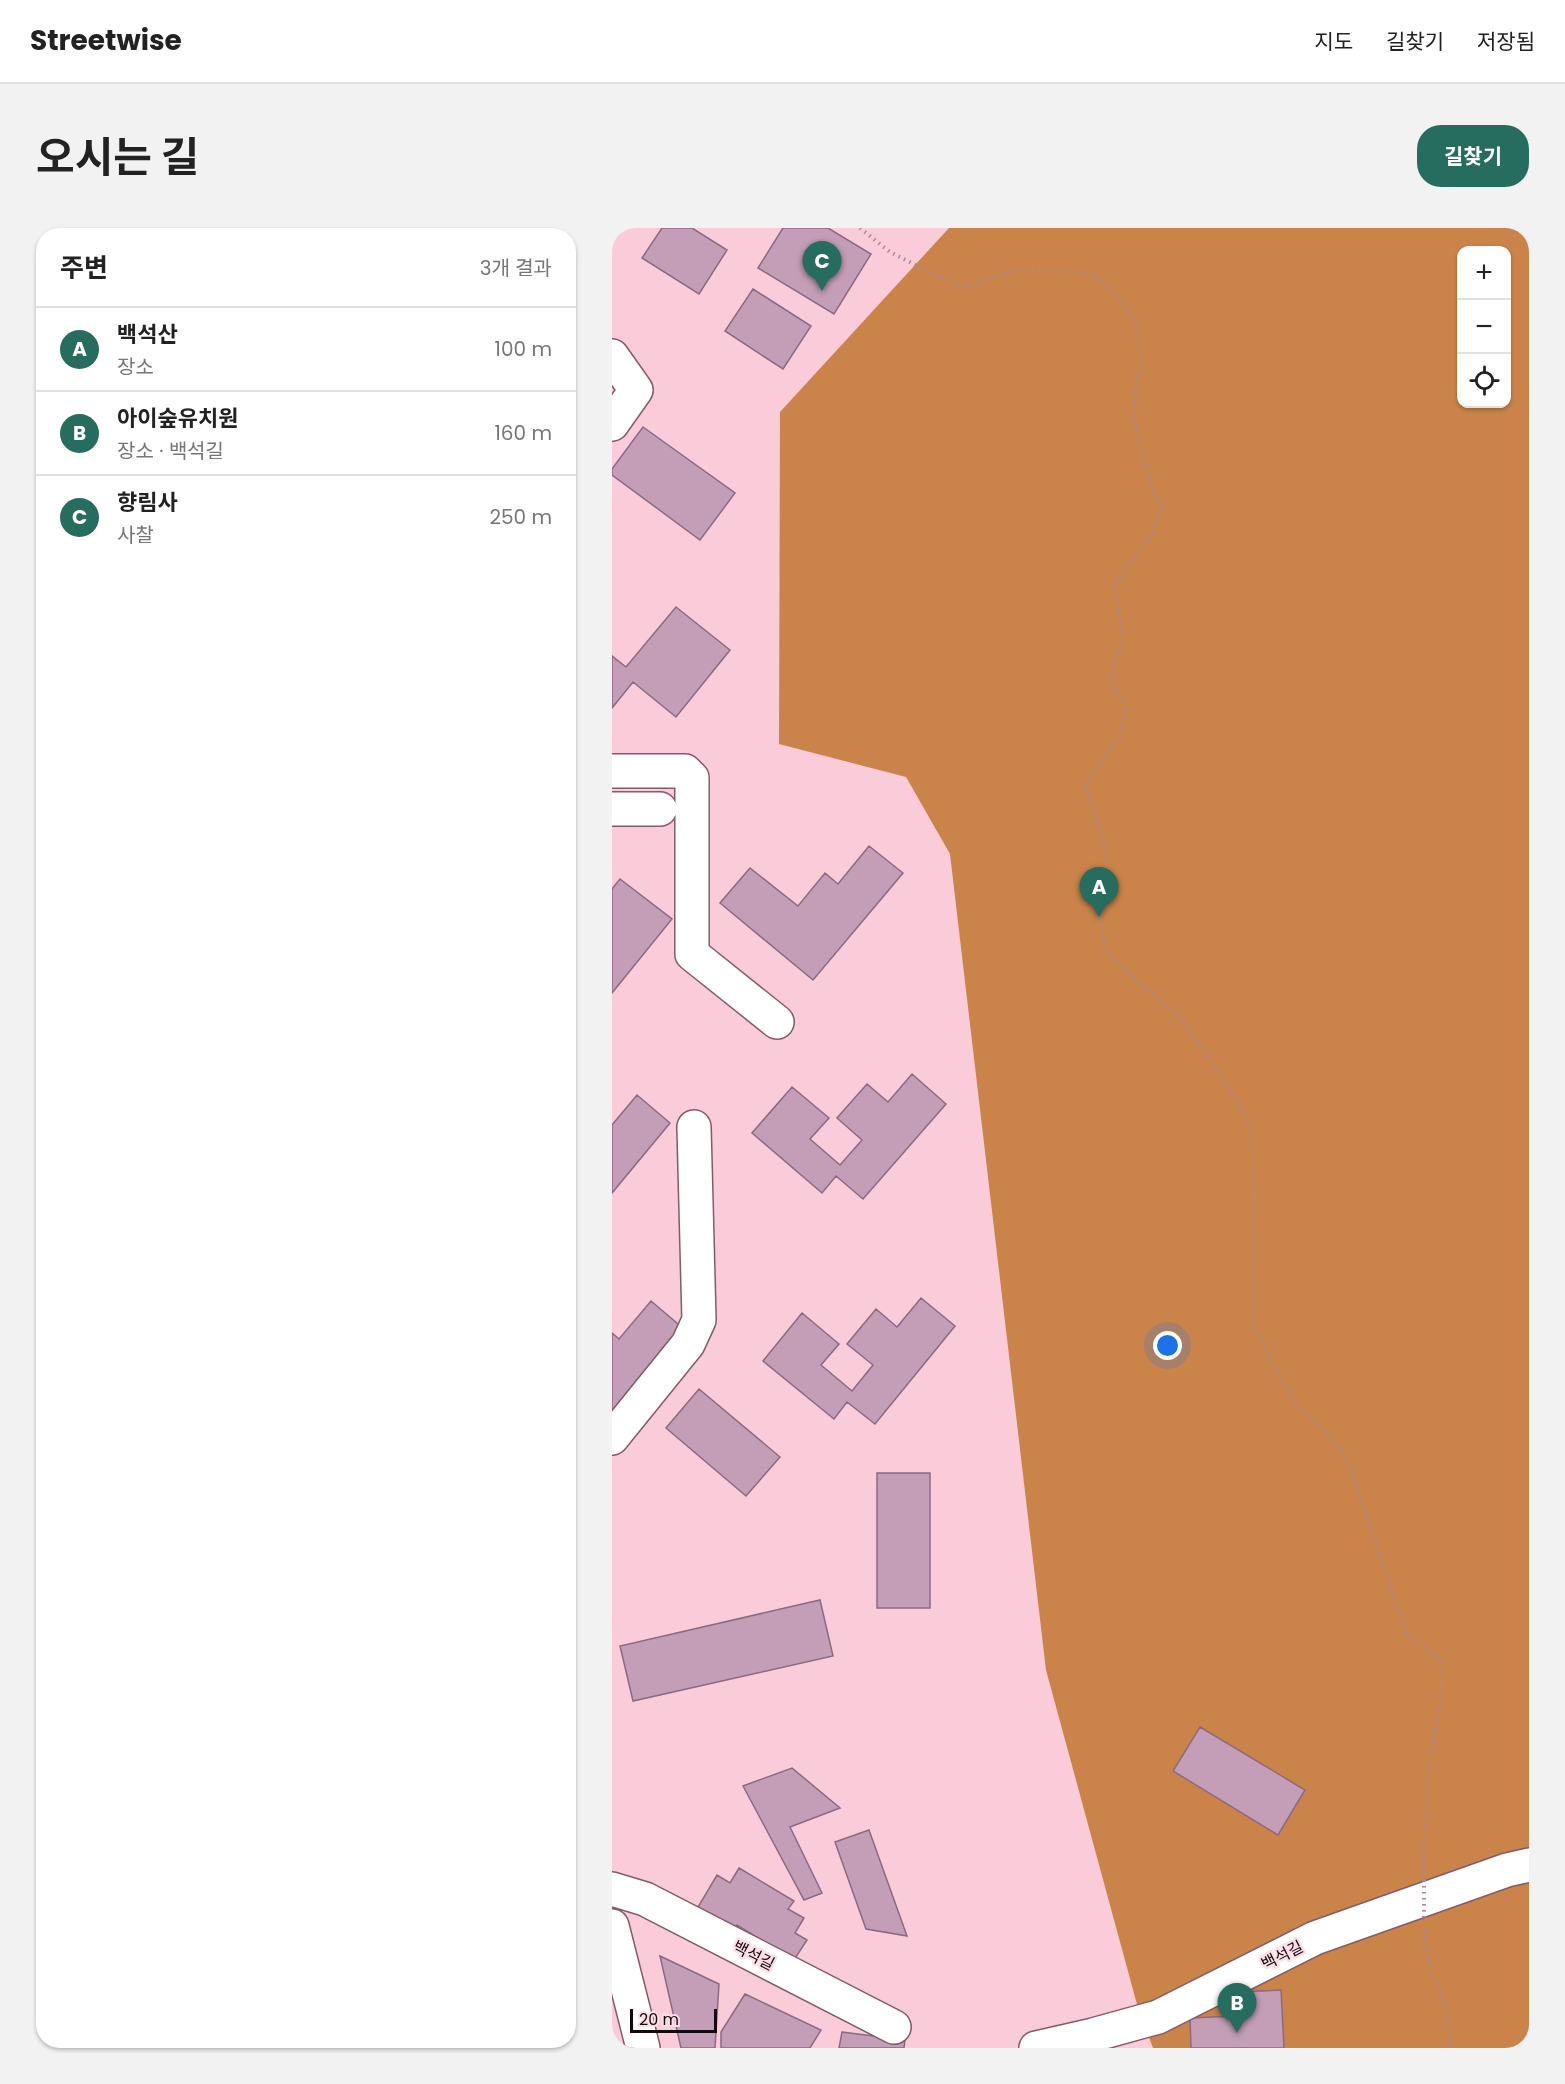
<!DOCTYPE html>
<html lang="ko">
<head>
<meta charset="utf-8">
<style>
	:root { --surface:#fff; --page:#f2f2f2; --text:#222; --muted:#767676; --line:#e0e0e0; --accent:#266c5f }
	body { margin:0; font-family:Poppins,"Noto Sans KR",sans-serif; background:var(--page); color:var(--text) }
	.controls { position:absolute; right:18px; top:18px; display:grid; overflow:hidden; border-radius:12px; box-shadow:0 2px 4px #0004 }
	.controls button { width:54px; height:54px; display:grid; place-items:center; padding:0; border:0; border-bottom:2px solid var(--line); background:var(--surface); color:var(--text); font:30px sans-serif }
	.scale { position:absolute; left:18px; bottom:15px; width:87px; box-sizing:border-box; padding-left:6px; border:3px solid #15070c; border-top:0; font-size:16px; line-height:21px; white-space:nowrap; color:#15070c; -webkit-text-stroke:4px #fbdee6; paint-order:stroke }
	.you { position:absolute; left:556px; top:1118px; width:21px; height:21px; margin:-15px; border:4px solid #fff; border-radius:50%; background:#1a73e8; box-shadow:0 0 0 9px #1a73e833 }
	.badge { display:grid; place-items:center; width:39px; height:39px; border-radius:50%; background:var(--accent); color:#fff; font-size:20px; font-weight:700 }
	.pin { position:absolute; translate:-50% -50px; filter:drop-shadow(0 2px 3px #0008) }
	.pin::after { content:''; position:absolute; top:32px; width:21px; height:18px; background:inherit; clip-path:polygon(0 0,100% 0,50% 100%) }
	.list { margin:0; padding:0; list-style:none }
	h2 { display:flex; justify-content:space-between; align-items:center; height:78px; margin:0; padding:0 24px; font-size:26px }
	h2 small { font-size:20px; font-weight:400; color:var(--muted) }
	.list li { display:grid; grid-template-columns:39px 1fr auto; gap:18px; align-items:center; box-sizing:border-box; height:84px; padding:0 24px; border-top:2px solid var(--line) }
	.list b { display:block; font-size:22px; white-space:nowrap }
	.list p { margin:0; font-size:20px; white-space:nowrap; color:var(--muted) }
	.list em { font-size:20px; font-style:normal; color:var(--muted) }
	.icon { flex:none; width:33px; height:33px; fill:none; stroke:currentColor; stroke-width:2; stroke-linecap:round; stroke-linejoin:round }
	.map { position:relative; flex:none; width:917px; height:1820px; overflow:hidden; border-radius:24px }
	header { display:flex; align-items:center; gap:36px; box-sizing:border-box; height:84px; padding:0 30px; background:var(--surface); border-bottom:2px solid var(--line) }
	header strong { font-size:28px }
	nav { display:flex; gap:33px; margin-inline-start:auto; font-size:21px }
	.intro { display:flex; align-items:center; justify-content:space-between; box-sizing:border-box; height:144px; padding:0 36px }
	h1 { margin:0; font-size:42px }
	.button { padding:15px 27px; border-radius:24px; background:var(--accent); color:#fff; font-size:21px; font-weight:700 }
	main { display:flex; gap:36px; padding:0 36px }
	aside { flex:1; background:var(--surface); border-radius:24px; box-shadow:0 2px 4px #0004 }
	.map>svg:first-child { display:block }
	.forest { fill:#ca844a; fill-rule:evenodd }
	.building { fill:#c49eb7; stroke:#8d6981; stroke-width:1.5 }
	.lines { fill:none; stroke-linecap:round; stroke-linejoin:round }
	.minor-casing { stroke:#835b67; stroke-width:36 }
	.path { stroke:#ac8892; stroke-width:4; stroke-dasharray:1.5 4.5; stroke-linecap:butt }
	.minor { stroke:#fff; stroke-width:33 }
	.path-bridge { stroke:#ac8892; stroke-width:4; stroke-dasharray:1.5 4.5; stroke-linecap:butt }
	.labels { text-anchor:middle; stroke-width:5; stroke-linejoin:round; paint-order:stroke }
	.street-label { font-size:16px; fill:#15070c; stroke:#fbdee6 }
</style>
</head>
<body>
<header>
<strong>Streetwise</strong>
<nav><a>지도</a><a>길찾기</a><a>저장됨</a></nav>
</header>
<div class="intro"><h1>오시는 길</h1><a class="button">길찾기</a></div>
<main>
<aside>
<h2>주변<small>3개 결과</small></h2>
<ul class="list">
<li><span class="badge">A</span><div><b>백석산</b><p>장소</p></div><em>100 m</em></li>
<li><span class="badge">B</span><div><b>아이숲유치원</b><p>장소 · 백석길</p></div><em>160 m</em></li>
<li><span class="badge">C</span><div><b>향림사</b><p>사찰</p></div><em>250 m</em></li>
</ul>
</aside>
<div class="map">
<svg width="917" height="1820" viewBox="0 0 917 1820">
	<rect width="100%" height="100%" fill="#facbd8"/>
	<path class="forest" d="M337 0H917V1820H541L526 1780 434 1442 338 626 294 549 167 516 168 184ZM849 22H894V176H849Z"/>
	<path class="building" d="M50 0H80L115 22 87 66 30 30Z
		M171 0H216L259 26 222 86 146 40Z
		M141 61 199 98 171 141 113 103Z
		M31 199 123 265 88 312 0 247V241Z
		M64 379 118 422 64 489 21 454 0 480V428L14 439Z
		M257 618 291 645 201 752 108 675 138 640 186 678 213 645 226 656Z
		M8 651 60 691 0 765V661Z
		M300 846 334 876 251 971 224 948 210 965 140 905 180 859 217 890 198 911 228 937 250 912 225 890 255 856 276 874Z
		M25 867 58 895 0 965V897Z
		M309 1070 343 1098 263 1196 235 1174 222 1191 151 1133 190 1085 227 1116 209 1137 240 1163 261 1137 235 1116 264 1081 285 1099Z
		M39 1073 72 1101 0 1187V1105L7 1111Z
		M87 1161 168 1229 134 1268 54 1200Z
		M265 1245H318V1380H265Z
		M208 1372 221 1428 21 1473 8 1418Z
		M588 1499 693 1562 666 1607 561 1543Z
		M180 1540 228 1580 178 1599 210 1665 192 1672 131 1558Z
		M257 1602 295 1708 254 1701 223 1614Z
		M127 1640 182 1673 176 1681 192 1690 183 1705 195 1712 182 1732 125 1697 119 1706 83 1684 105 1647 118 1655Z
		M48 1728 107 1756 103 1820H69Z
		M669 1762 672 1820H579L578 1790 625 1788 624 1764Z
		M133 1766 209 1802 198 1820H109V1804Z
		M230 1804 293 1812 292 1820H227Z"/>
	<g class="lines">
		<defs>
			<path id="minor" d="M0 128 24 162 0 196
				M0 543H73L80 550V726L165 794
				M0 581H48
				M0 1210 76 1116 87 1092 82 899
				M0 1661 33 1671 282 1799
				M0 1698 31 1820
				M424 1820 481 1807 546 1789 703 1710 895 1642 917 1637"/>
		</defs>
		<use href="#minor" class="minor-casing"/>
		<path class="path" d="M248 0 278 24 325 48 353 59 406 41H447L481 47 508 70 525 98 530 131 521 175 528 217 540 258 550 279 541 304 501 359 508 387 512 411 497 452 517 482 506 510 473 557 494 618 495 660 488 694 492 720 505 735 570 791 623 869 639 900 642 949 641 1096 664 1142 683 1176 713 1202 734 1230 795 1406 830 1434V1473L817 1533 812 1622
			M813 1702 817 1736 835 1781 838 1820"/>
		<use href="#minor" class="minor"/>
		<path class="path-bridge" d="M812 1622V1692"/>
	</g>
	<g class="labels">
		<g class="street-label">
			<text transform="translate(142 1727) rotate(27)" y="6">백석길</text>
			<text transform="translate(670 1727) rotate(-27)" y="6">백석길</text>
		</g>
	</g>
</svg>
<div class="controls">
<button>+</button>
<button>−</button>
<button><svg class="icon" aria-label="locate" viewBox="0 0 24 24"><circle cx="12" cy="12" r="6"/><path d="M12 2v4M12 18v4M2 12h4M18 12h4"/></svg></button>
</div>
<div class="scale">20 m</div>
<div class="you"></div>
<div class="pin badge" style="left:487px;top:689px">A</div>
<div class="pin badge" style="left:625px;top:1805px">B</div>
<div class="pin badge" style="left:210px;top:63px">C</div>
</div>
</main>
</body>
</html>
